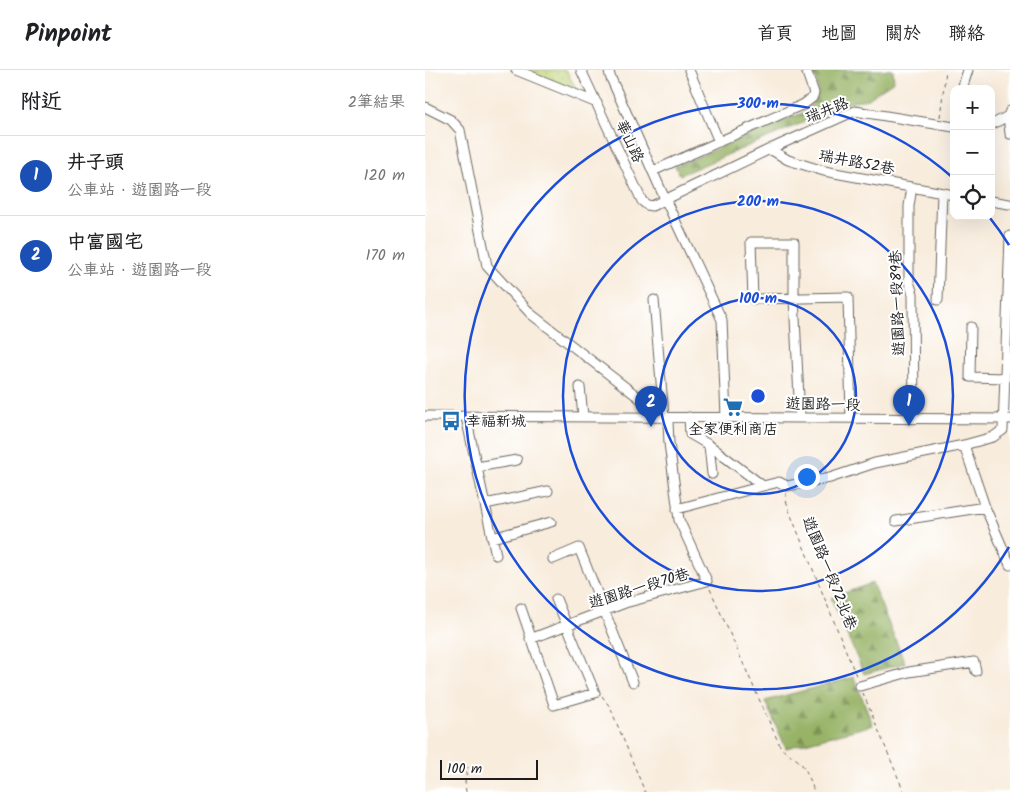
<!DOCTYPE html>
<html lang="zh-TW">
<head>
<meta charset="utf-8">
<style>
	:root { --surface:#fff; --page:#f2f2f2; --text:#202124; --muted:#757577; --line:#e0e0e0; --accent:#111827 }
	body { margin:0; font-family:Kalam,"LXGW WenKai TC",sans-serif; background:var(--page); color:var(--text) }
	.controls { position:absolute; right:15px; top:15px; display:grid; overflow:hidden; border-radius:10px; box-shadow:0 5px 20px #0002 }
	.controls button { width:45px; height:45px; display:grid; place-items:center; padding:0; border:0; border-bottom:1px solid var(--line); background:var(--surface); color:var(--text); font:25px sans-serif }
	.scale { position:absolute; left:15px; bottom:12px; width:98px; box-sizing:border-box; padding-left:5px; border:2px solid #1c1c1c; border-top:0; font-size:14px; line-height:18px; white-space:nowrap; color:#1c1c1c; -webkit-text-stroke:4px #fff; paint-order:stroke }
	.you { position:absolute; left:381px; top:406px; width:18px; height:18px; margin:-12px; border:4px solid #fff; border-radius:50%; background:#1a73e8; box-shadow:0 0 0 8px #1a73e833 }
	.badge { display:grid; place-items:center; width:32px; height:32px; border-radius:50%; background:var(--accent); color:#fff; font-size:16px; font-weight:700 }
	.pin { position:absolute; translate:-50% -41px; filter:drop-shadow(0 1px 2px #0008) }
	.pin::after { content:''; position:absolute; top:26px; width:18px; height:15px; background:inherit; clip-path:polygon(0 0,100% 0,50% 100%) }
	.list { margin:0; padding:0; list-style:none }
	h2 { display:flex; justify-content:space-between; align-items:center; height:65px; margin:0; padding:0 20px; font-size:21px }
	h2 small { font-size:16px; font-weight:400; color:var(--muted) }
	.list li { display:grid; grid-template-columns:32px 1fr auto; gap:15px; align-items:center; box-sizing:border-box; height:80px; padding:0 20px; border-top:1px solid var(--line) }
	.list b { display:block; font-size:19px; white-space:nowrap }
	.list p { margin:0; font-size:16px; white-space:nowrap; color:var(--muted) }
	.list em { font-size:16px; font-style:normal; color:var(--muted) }
	.icon { flex:none; width:28px; height:28px; fill:none; stroke:currentColor; stroke-width:2; stroke-linecap:round; stroke-linejoin:round }
	.map { position:relative; flex:none; width:585px; height:722px; overflow:hidden }
	header { display:flex; align-items:center; gap:30px; box-sizing:border-box; height:70px; padding:0 25px; background:var(--surface); border-bottom:1px solid var(--line) }
	header strong { font-size:24px }
	nav { display:flex; gap:28px; margin-inline-start:auto; font-size:18px }
	main { display:flex }
	aside { flex:1; background:var(--surface) }
	.map>svg:first-child { display:block }
	.grass { fill:url(#grass-dots); stroke:#6e7648 }
	.forest { fill:url(#forest-firs); stroke:#5a6841 }
	.lines { fill:none; stroke-linecap:round; stroke-linejoin:round }
	.minor-casing { stroke:#69655f; stroke-width:11 }
	.path { stroke:#69655f; stroke-width:1; stroke-dasharray:4 4; stroke-linecap:butt }
	.minor { stroke:#fff; stroke-width:9 }
	.ring { fill:none; stroke:#1d4ed8; stroke-width:2.5 }
	.labels { text-anchor:middle; stroke-width:4; stroke-linejoin:round; paint-order:stroke }
	.street-label { font-size:15px; fill:#1c1c1c; stroke:#fff }
	.poi-label { font-size:15px; fill:#1c1c1c; stroke:#fff; text-anchor:start }
	.centre { fill:#1d4ed8; stroke:#fff; stroke-width:2.5 }
	.ring-label { font-size:15px; text-anchor:middle; font-weight:bold; fill:#1d4ed8; stroke:#fff; stroke-width:4; stroke-linejoin:round; paint-order:stroke }
</style>
</head>
<body>
<header>
<strong>Pinpoint</strong>
<nav><a>首頁</a><a>地圖</a><a>關於</a><a>聯絡</a></nav>
</header>
<main>
<aside>
<h2>附近<small>2筆結果</small></h2>
<ul class="list">
<li><span class="badge" style="background:#1a4fb4">1</span><div><b>井子頭</b><p>公車站 · 遊園路一段</p></div><em>120 m</em></li>
<li><span class="badge" style="background:#1a4fb4">2</span><div><b>中富國宅</b><p>公車站 · 遊園路一段</p></div><em>170 m</em></li>
</ul>
</aside>
<div class="map">
<svg width="585" height="722" viewBox="0 0 585 722">
	<defs>
		<pattern id="grass-dots" width="8" height="8" patternUnits="userSpaceOnUse" patternTransform="scale(1.25)"><rect width="8" height="8" fill="#bfd174"/><path d="M2 2h.1M6 6h.1" fill="none" stroke="#a4b364" stroke-width="1.8" stroke-linecap="round"/></pattern>
		<pattern id="forest-firs" width="22" height="20" patternUnits="userSpaceOnUse" patternTransform="scale(1.25)"><rect width="22" height="20" fill="#97b366"/><path d="M5 1l3.5 6h-7zM16 11l3.5 6h-7z" fill="#7a9153"/></pattern>
	</defs>
	<rect width="100%" height="100%" fill="#fff"/>
	<filter id="ink" filterUnits="userSpaceOnUse"><feTurbulence type="fractalNoise" baseFrequency=".02" numOctaves="2"/><feDisplacementMap in="SourceGraphic" scale="10" xChannelSelector="R" yChannelSelector="G"/><feConvolveMatrix kernelMatrix="1 2 1 2 8 2 1 2 1" color-interpolation-filters="sRGB"/></filter>
	<filter id="wash" filterUnits="userSpaceOnUse"><feTurbulence type="fractalNoise" baseFrequency=".0096" numOctaves="4" result="noise"/><feDisplacementMap in="SourceGraphic" scale="20" xChannelSelector="R" yChannelSelector="G"/><feGaussianBlur stdDeviation="1.12" result="paint"/><feColorMatrix in="noise" values="0 0 0 0 0 0 0 0 0 0 0 0 0 0 0 0 0 1.4 0 .05"/><feComposite in="paint" operator="in"/></filter>
	<g filter="url(#wash)">
		<rect width="100%" height="100%" fill="#f8ecdc"/>
		<path class="grass" d="M97 0H141L152 21Z"/>
		<path class="forest" d="M387 0H468L469 11 452 22 444 29 429 31 255 105 250 96 380 42C396 24 396 22 387 0Z
			M447 513 480 593 439 604 406 528Z
			M429 607 448 655 361 678 340 631Z"/>
	</g>
	<g filter="url(#ink)">
		<g class="lines">
			<defs>
				<path id="minor" d="M91 0 172 33
					M156 0 217 131 222 135 227 136 345 79 430 41 529 57
					M184 0 185 6 240 129 297 250 301 347
					M264 0 294 72
					M537 19 543 0
					M0 37 26 50 35 60 62 196 106 244 239 347 243 352 244 373 254 450 282 511 200 533 105 569
					M583 46 585 64
					M566 55 583 46 585 41
					M345 79 363 90 399 101 529 125
					M228 101 379 34 387 28 389 23 381 0
					M487 117 484 136V212L488 224 489 349
					M566 131 584 134
					M585 166 578 360 568 367 539 375 560 437 585 495
					M229 230 239 347
					M513 230 517 123
					M546 257 545 307 580 308
					M155 317 158 346
					M0 346 585 349
					M41 347 71 485
					M264 347 265 364 284 375 338 416 354 412 362 416 405 408 450 393 539 375
					M375 348 369 228V172H326L328 229 423 227 426 348
					M284 375 287 404
					M52 397 92 390
					M60 434 123 421
					M252 439 338 416
					M471 451 560 437
					M67 468 126 452
					M128 489 154 478 208 612
					M96 538 129 635 170 623 131 529
					M435 616 484 602 549 592 551 601"/>
			</defs>
			<use href="#minor" class="minor-casing"/>
			<path class="path" d="M515 47 521 0
				M361 423V430L365 443 432 608
				M285 519 355 676C360 683 364 684 371 689 381 696 386 711 389 722
				M438 623 479 722
				M177 626 185 637 220 722
				M41 722 40 712 43 697"/>
			<use href="#minor" class="minor"/>
		</g>
	</g>
	<g class="ring">
		<circle cx="333" cy="326" r="98"/>
		<circle cx="333" cy="326" r="195"/>
		<path d="M584 477A293 293 0 1 1 527 107M565 148A293 293 0 0 1 584 175"/>
	</g>
	<defs>
		<symbol id="supermarket-bare" viewBox="-9 -9 18 18"><path d="M-6-5.5h2.5l.6 2H6L4.5 2H-2.5L-4.4-4H-6ZM-1.5 3.2a1.3 1.3 0 1 0 .1 0ZM3 3.2a1.3 1.3 0 1 0 .1 0Z" fill="#1f6fb2" stroke="#fff" stroke-width="2.5" paint-order="stroke"/></symbol>
		<symbol id="bus-bare" viewBox="-9 -9 18 18"><path d="M-5-6H5V4H4V6H2V4H-2V6H-4V4H-5ZM-3.5-4V0h7V-4ZM-3.5 1.2v1.5H-2V1.2ZM2 1.2v1.5H3.5V1.2Z" fill="#1f6fb2" stroke="#fff" stroke-width="2.5" paint-order="stroke"/></symbol>
	</defs>
	<g fill-rule="evenodd">
		<use href="#supermarket-bare" x="294" y="323" width="28" height="28"/>
		<use href="#bus-bare" x="12" y="337" width="28" height="28"/>
	</g>
	<g class="labels">
		<g class="street-label">
			<text transform="translate(402 40) rotate(-21)" y="5">瑞井路</text>
			<text transform="translate(205 71) rotate(65)" y="5">華山路</text>
			<text transform="translate(432 92) rotate(11)" y="5">瑞井路52巷</text>
			<text transform="translate(472 233) rotate(-92)" y="5">遊園路一段89巷</text>
			<text transform="translate(398 334) rotate(1)" y="5">遊園路一段</text>
			<text transform="translate(405 503) rotate(68)" y="5">遊園路一段72北巷</text>
			<text transform="translate(214 518) rotate(-17)" y="5">遊園路一段70巷</text>
		</g>
		<g class="poi-label">
			<text x="41" y="356">幸福新城</text>
			<text x="308" y="364" text-anchor="middle">全家便利商店</text>
		</g>
	</g>
	<circle cx="333" cy="326" r="8" class="centre"/>
	<g class="ring-label">
		<text x="333" y="38">300 m</text>
		<text x="333" y="136">200 m</text>
		<text x="333" y="233">100 m</text>
	</g>
</svg>
<div class="controls">
<button>+</button>
<button>−</button>
<button><svg class="icon" aria-label="locate" viewBox="0 0 24 24"><circle cx="12" cy="12" r="6"/><path d="M12 2v4M12 18v4M2 12h4M18 12h4"/></svg></button>
</div>
<div class="scale">100 m</div>
<div class="you"></div>
<div class="pin badge" style="left:484px;top:356px;background:#1a4fb4">1</div>
<div class="pin badge" style="left:226px;top:357px;background:#1a4fb4">2</div>
</div>
</main>
</body>
</html>
